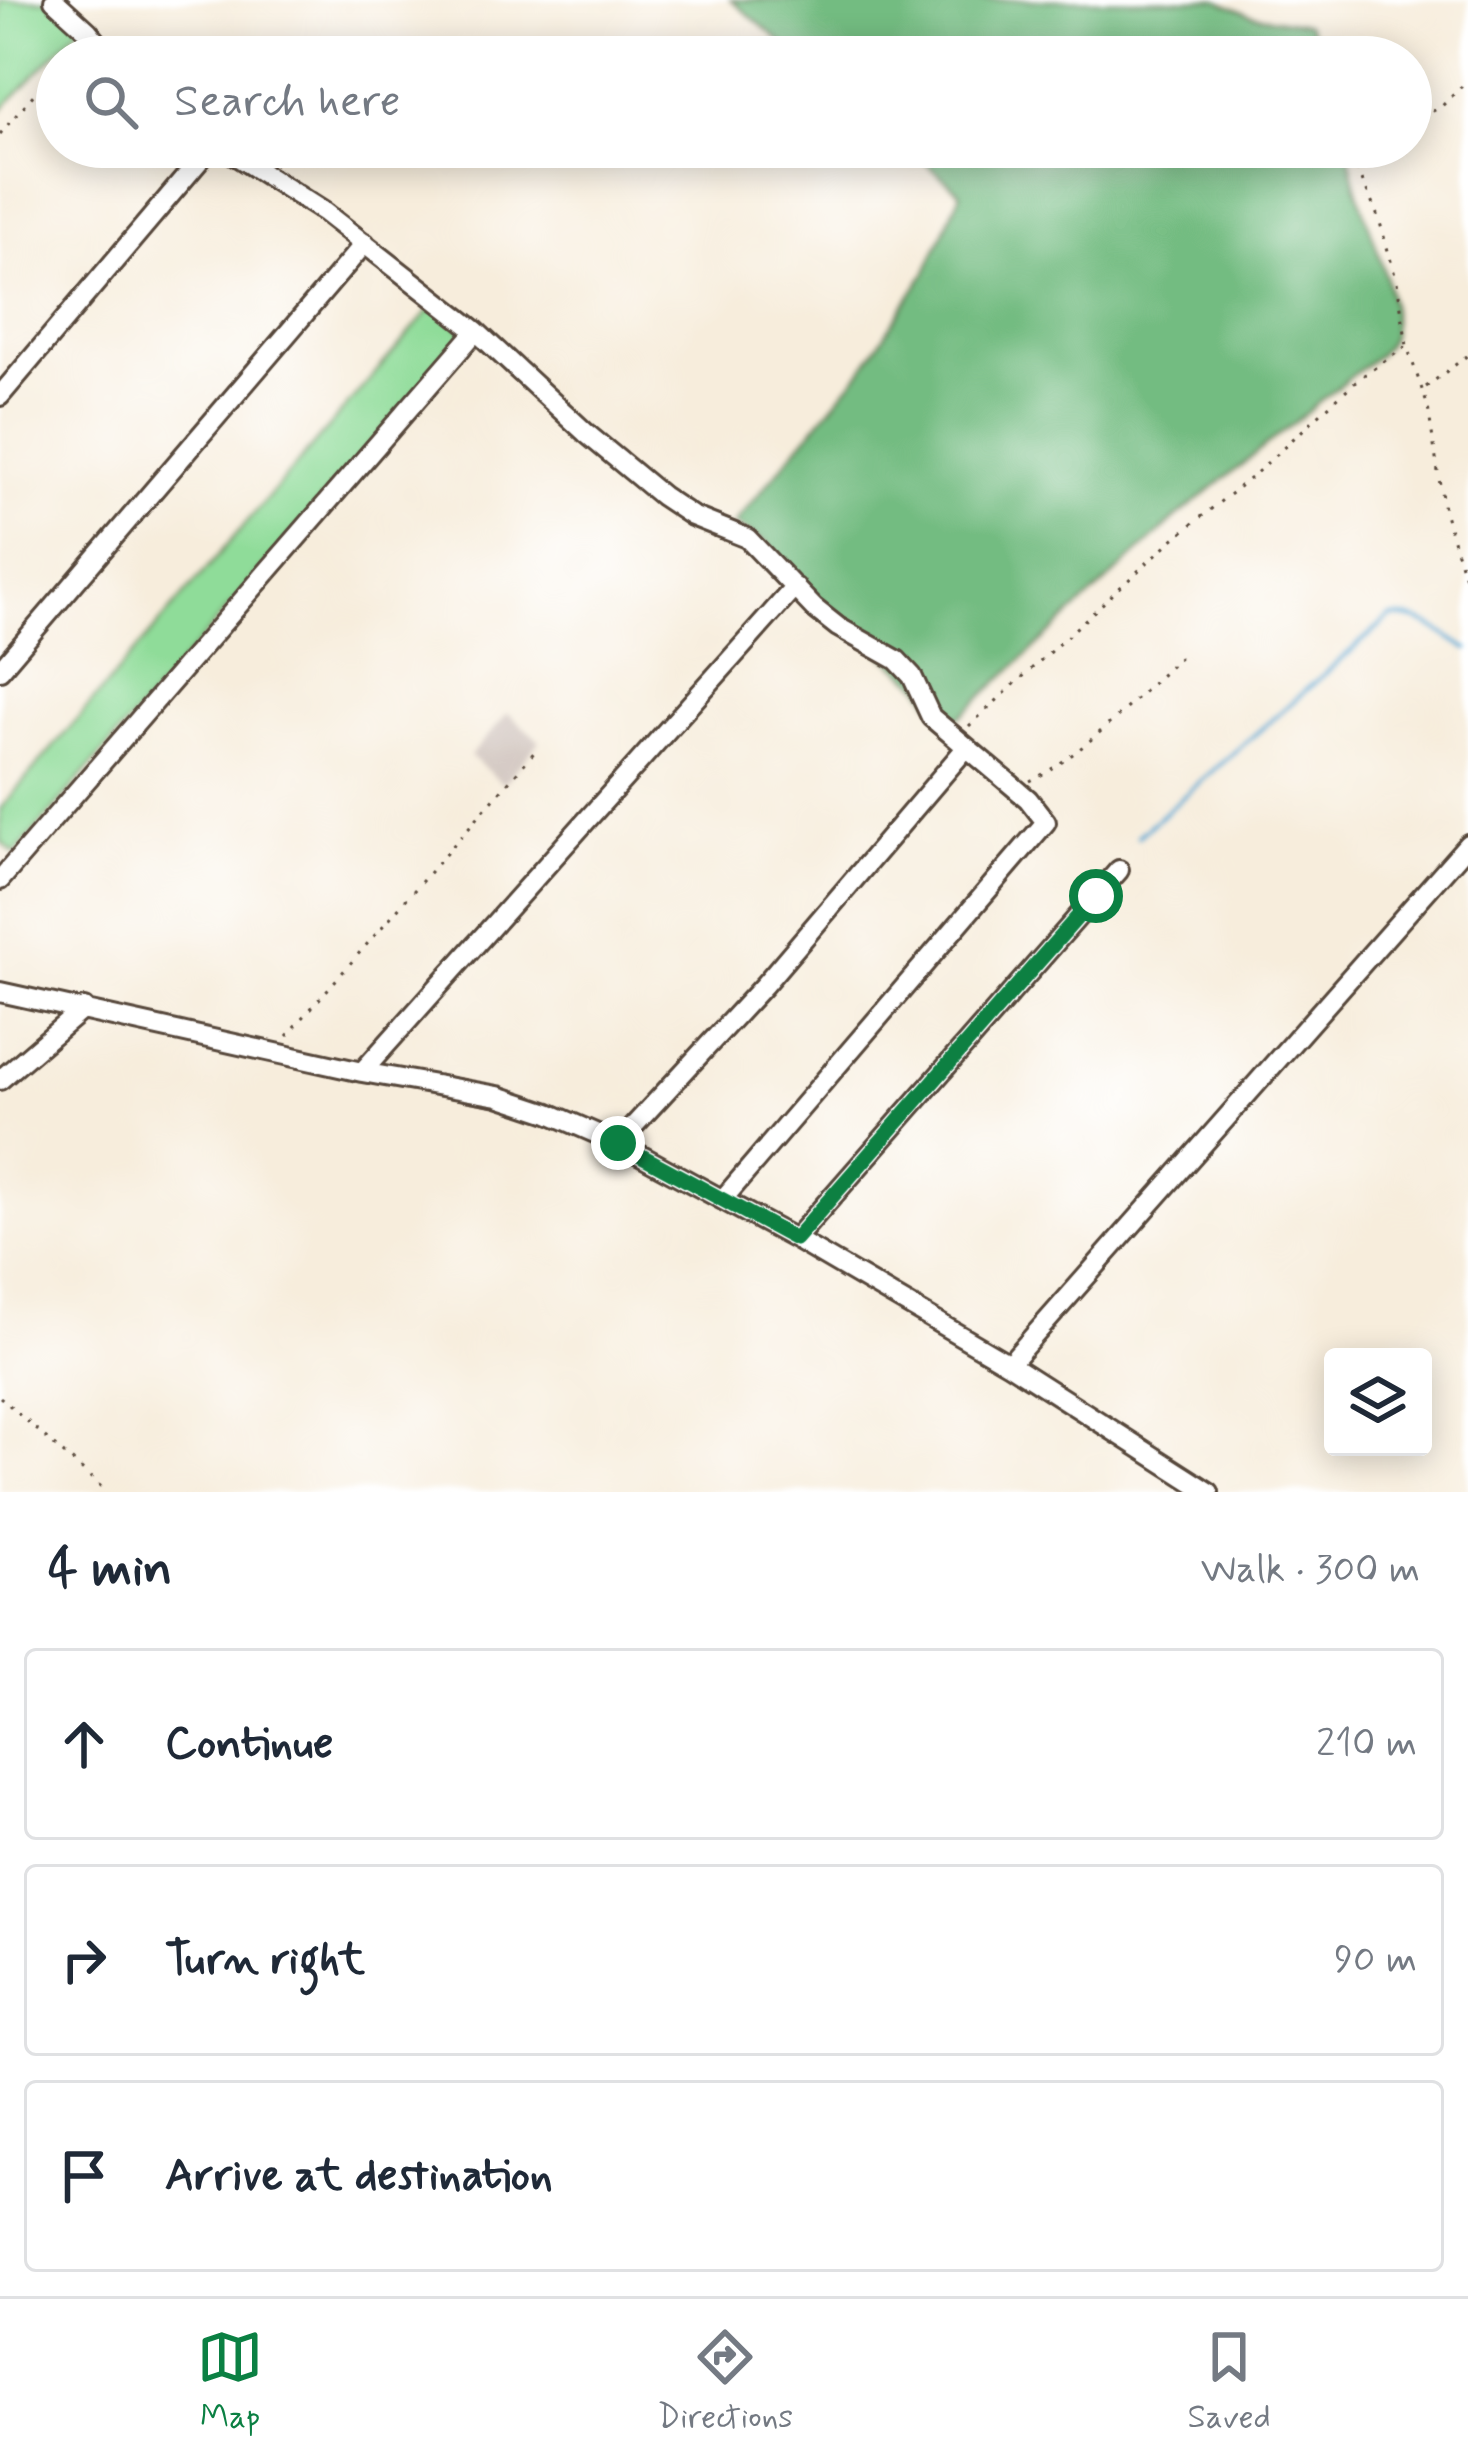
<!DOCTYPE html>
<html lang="en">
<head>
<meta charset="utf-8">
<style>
	:root { --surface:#fff; --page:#f2f2f3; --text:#1f2937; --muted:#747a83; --line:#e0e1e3; --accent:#0b8043 }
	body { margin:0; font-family:Mynerve,sans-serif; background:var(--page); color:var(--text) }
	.controls { position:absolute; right:36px; bottom:36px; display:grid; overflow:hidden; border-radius:12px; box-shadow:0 6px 30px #0003 }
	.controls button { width:108px; height:108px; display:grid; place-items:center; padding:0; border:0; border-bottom:3px solid var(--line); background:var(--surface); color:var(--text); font:60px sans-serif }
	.stop { position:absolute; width:36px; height:36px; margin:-27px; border:9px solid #0b8043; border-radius:50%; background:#fff }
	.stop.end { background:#0b8043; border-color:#fff; box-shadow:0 3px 12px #0008 }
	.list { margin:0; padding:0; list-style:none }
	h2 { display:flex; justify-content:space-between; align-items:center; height:156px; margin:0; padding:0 48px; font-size:51px }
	h2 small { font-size:39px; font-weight:400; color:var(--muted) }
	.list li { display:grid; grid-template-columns:78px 1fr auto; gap:36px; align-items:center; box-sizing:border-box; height:192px; margin:0 24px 24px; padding:0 24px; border:3px solid var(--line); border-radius:12px }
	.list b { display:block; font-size:45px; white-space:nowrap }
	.list em { font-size:39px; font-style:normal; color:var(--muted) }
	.icon { flex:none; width:66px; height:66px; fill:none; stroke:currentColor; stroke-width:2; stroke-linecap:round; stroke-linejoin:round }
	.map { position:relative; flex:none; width:1468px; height:1492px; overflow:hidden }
	.search { position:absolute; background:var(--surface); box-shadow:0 6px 30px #0003; left:36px; right:36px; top:36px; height:132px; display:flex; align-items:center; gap:30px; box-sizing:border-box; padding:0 42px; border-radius:66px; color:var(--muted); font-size:45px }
	.sheet { height:804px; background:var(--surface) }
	nav { display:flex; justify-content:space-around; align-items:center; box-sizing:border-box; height:168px; border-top:3px solid var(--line); background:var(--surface); font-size:33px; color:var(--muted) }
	nav a { display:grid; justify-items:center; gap:6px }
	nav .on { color:var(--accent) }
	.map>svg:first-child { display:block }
	.industrial { fill:#cec1ba }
	.green { fill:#8fdc99; stroke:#65835c; stroke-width:3 }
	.forest { fill:#73bc81; stroke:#577350; stroke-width:3 }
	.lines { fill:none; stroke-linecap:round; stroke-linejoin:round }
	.stream { stroke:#56a7d1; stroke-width:4.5 }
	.minor-casing { stroke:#57473a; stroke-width:24 }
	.path { stroke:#57473a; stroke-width:3; stroke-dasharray:3 9; stroke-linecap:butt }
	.minor { stroke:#fff; stroke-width:18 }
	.route { stroke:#0b8043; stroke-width:15 }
</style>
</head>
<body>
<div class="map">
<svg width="1468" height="1492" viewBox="0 0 1468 1492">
	<rect width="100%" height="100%" fill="#fff"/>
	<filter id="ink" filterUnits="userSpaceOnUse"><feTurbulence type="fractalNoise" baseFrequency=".00833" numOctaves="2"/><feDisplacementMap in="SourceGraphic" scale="24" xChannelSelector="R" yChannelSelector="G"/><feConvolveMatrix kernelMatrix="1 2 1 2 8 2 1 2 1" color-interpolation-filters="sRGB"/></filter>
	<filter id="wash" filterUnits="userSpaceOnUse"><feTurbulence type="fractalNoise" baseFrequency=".004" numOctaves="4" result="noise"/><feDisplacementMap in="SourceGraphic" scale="48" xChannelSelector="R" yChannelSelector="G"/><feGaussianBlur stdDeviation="2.7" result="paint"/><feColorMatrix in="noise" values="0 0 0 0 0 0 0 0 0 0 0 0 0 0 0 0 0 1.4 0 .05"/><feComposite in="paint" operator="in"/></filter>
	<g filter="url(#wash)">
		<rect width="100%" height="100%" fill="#f7eddc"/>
		<path class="industrial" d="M508 713 540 741 503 784 470 756Z"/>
		<path class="green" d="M0 0H51L81 26 0 112Z
			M433 306 467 333 15 854 0 841V809Z"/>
		<path class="forest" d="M731 0H1217L1251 15 1307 24 1323 57H799Z
			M907 147H1348C1354 204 1397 277 1392 331 1391 342 1385 347 1378 355L1178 516 961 716 943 721 920 685 797 584 767 543 734 524 861 371 926 272 961 193Z"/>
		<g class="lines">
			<path class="stream" d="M1138 836 1390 617C1423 614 1441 634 1468 649"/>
		</g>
	</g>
	<g filter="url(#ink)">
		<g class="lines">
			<defs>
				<path id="minor" d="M54 0 88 31 109 57
					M222 147 324 212 476 331 586 433 662 496 692 516 747 538 814 608 838 627 897 660 912 676 931 717 1028 799 1046 822 723 1199
					M0 396 211 147
					M0 670 365 243
					M0 880 476 331
					M0 992 362 1072 498 1096 549 1113 618 1143 795 1239 1009 1364 1209 1492
					M362 1072 795 587
					M0 1080 84 1008
					M618 1143 764 985 966 748
					M795 1239 1119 870
					M1009 1364 1468 844"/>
			</defs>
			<use href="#minor" class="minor-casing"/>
			<path class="path" d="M66 57 76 45
				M1411 122 1441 107 1468 80
				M0 134 57 67
				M1360 147 1354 162 1379 219 1397 282 1407 346 1428 407 1444 511 1468 587
				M1426 387 1468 355
				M969 726 1172 540 1254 475 1358 379 1407 346
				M1030 781C1085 754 1140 694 1184 653
				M287 1036 538 748
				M0 1397 107 1492"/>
			<use href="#minor" class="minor"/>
		</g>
	</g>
	<g class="lines" filter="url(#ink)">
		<path class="route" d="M618 1143 795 1239 1096 896"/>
	</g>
</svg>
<div class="controls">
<button><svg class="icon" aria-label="layers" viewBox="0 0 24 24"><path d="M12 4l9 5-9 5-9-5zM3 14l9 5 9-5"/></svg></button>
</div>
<div class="stop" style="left:1096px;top:896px"></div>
<div class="stop end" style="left:618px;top:1143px"></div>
<div class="search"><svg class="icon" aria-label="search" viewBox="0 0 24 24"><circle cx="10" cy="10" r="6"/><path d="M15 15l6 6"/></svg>Search here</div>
</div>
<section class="sheet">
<h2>4 min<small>Walk · 300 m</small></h2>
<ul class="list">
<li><svg class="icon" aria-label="ahead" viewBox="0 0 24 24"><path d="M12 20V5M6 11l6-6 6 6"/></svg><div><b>Continue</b></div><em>210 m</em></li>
<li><svg class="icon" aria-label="right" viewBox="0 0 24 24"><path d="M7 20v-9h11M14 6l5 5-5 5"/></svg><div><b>Turn right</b></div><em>90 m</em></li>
<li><svg class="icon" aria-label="arrive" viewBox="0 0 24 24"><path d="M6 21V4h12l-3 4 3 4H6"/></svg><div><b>Arrive at destination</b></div></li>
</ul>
</section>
<nav>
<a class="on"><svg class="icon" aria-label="map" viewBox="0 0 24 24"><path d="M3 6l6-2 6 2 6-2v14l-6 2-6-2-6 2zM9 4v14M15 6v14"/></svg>Map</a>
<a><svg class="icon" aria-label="directions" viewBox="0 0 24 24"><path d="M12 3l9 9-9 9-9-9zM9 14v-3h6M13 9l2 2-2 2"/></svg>Directions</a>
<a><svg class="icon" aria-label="saved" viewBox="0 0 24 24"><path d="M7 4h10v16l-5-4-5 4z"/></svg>Saved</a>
</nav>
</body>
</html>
